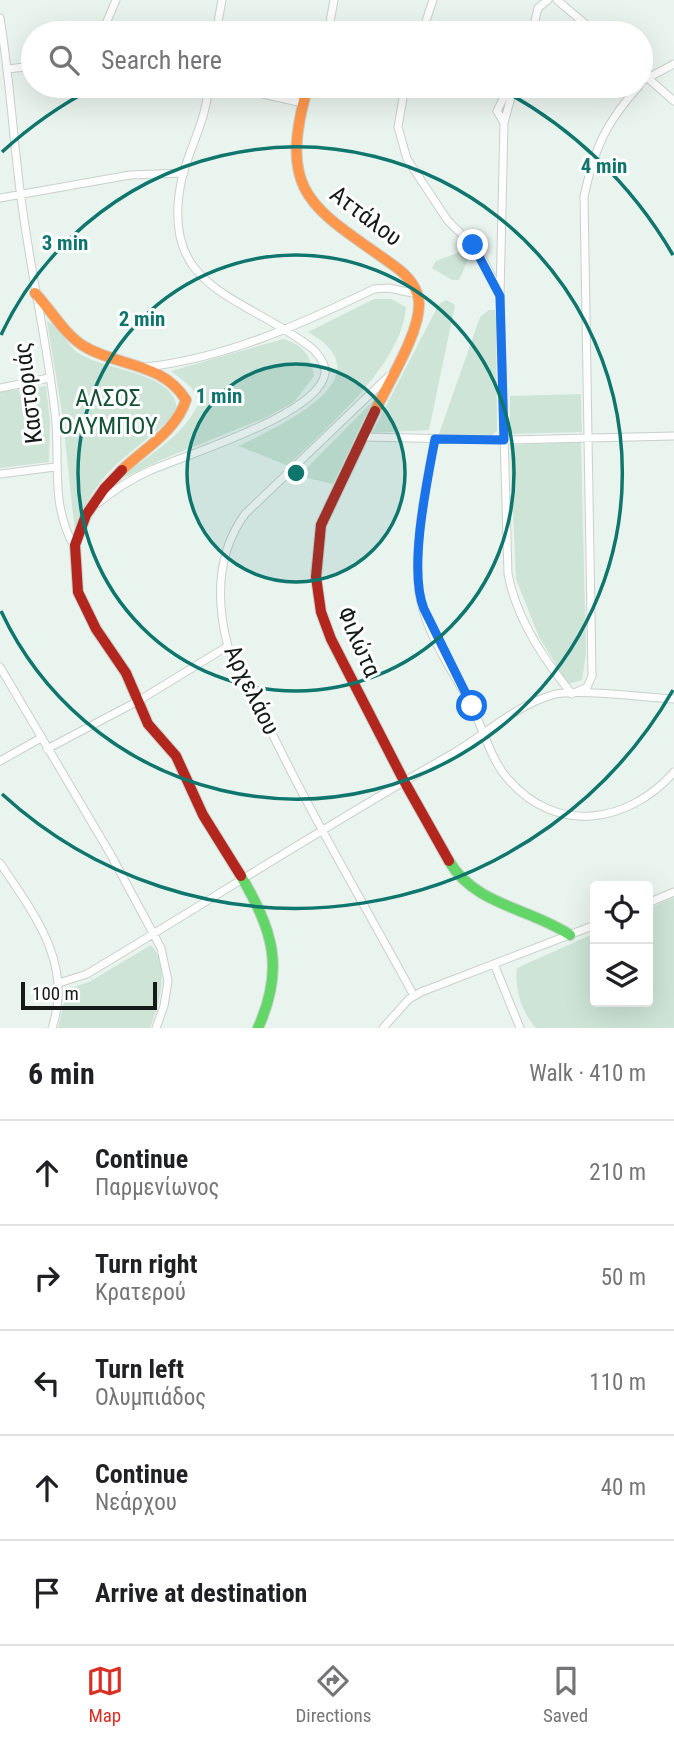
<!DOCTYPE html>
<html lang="en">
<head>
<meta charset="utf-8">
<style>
	:root { --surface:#fff; --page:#f2f2f2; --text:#202124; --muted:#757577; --line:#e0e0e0; --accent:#d93025 }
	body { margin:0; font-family:"Roboto Condensed",sans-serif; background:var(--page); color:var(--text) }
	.controls { position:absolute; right:21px; bottom:21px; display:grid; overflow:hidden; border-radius:7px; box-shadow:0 7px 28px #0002 }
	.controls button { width:63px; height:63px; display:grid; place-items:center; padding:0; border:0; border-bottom:2px solid var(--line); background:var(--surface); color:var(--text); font:35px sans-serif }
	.scale { position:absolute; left:21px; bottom:18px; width:136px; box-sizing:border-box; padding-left:7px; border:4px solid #151b18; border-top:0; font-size:19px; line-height:24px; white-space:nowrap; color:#151b18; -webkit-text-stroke:5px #fff; paint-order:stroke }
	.stop { position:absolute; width:21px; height:21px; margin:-16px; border:5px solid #1a73e8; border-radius:50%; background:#fff }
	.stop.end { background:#1a73e8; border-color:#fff; box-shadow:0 2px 7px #0008 }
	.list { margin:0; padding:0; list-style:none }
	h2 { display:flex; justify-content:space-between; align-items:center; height:91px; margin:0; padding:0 28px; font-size:30px }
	h2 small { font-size:23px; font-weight:400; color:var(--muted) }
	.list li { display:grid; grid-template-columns:46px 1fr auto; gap:21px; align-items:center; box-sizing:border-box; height:105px; padding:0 28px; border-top:2px solid var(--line) }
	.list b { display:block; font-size:26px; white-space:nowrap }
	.list p { margin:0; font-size:23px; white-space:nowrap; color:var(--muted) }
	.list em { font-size:23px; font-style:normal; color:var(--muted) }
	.icon { flex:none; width:38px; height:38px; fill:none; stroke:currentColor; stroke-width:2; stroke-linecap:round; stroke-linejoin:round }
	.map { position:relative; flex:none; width:674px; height:1028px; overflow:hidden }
	.search { position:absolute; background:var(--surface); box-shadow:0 7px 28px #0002; left:21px; right:21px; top:21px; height:77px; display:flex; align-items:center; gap:18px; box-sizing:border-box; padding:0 24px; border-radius:38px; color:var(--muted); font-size:26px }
	.sheet { height:616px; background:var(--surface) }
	nav { display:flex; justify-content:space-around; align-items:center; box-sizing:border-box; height:98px; border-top:2px solid var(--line); background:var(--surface); font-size:19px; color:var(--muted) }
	nav a { display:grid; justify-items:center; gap:4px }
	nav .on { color:var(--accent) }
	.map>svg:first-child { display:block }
	.green { fill:#cde4d6 }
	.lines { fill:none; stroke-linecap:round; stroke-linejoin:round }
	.street-casing { stroke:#c9d0cc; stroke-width:9 }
	.fast-casing { stroke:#c9d0cc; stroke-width:12 }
	.slow-casing { stroke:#c9d0cc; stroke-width:12 }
	.jam-casing { stroke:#c9d0cc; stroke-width:12 }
	.street { stroke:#fcfdfc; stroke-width:7 }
	.fast { stroke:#63d668; stroke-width:10 }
	.slow { stroke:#ff974d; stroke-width:10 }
	.jam { stroke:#b3261e; stroke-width:10 }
	.route { stroke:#1a73e8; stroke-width:9 }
	.ring { fill:none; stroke:#0f766e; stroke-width:3.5 }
	.labels { text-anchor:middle; stroke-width:6; stroke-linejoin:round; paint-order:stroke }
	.street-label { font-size:24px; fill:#151b18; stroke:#fff }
	.park-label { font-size:24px; fill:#155236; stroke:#fff }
	.centre { fill:#0f766e; stroke:#fff; stroke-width:3.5 }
	.ring-label { font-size:21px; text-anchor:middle; font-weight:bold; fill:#0f766e; stroke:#fff; stroke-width:6; stroke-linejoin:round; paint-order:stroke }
</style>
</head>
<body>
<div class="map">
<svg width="674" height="1028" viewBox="0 0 674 1028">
	<rect width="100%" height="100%" fill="#eaf4ee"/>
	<path class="green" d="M465 250 471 253 459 280H452L432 268 436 261Z
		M374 299H391L406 307C401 367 328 425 288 466L239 446C278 426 390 378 308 332Z
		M446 300 455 305 429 430 372 433 439 304Z
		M489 310H495L496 317 497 431 492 435 439 434 480 317Z
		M47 321C61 327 65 343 77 352 104 372 179 371 177 412 132 457 97 465 75 532L62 413Z
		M283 339C304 345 311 356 314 376L294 402 265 418 163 459 115 482C143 458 184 438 199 402L191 387 171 371Z
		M46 386 50 422 49 462 0 468V392Z
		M581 394 582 432 510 434V396Z
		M372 402 333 484 299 476Z
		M581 442 586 654 582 680 568 684 539 637 516 579 510 445Z
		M674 897V1028H536C522 1013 514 988 517 968L595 933V1002H648V909Z
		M151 945C171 966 159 1004 150 1028H58L67 989 89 982Z"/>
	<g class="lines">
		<defs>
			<path id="street" d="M557 0 596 33
				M0 18C10 78 13 138 21 198 30 269 47 341 55 413 61 460 49 503 75 548
				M102 33 116 0
				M216 33 222 0
				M328 33 334 0
				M422 33 433 0
				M532 33 538 8 548 0
				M8 69 33 66
				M641 72 674 101
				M644 80 674 64
				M226 86 303 103
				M405 86 398 127 407 159 448 221 478 250 499 290
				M514 86 504 123 500 296 508 574C516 618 544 660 572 694
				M504 123 497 111 506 93 513 86
				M0 198 130 175 184 173
				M146 367C227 358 301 324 374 289L389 288 417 294
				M389 376 245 514C216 554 216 601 228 647 235 670 251 687 260 708 306 807 362 900 414 996
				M0 388 49 378
				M363 437 504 440 674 436
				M435 439C426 483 413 549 419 592 424 631 452 670 470 703 483 727 490 759 508 779 556 835 628 824 674 772
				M0 474 55 467
				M98 503C113 491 131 479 149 471 184 455 320 415 325 373 326 364 319 356 313 349 243 294 157 291 182 178 189 149 208 116 208 86
				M0 667 111 855 161 948 168 981 164 1006 156 1028
				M572 694 587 687 592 676 584 197C594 149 606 122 639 86
				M47 749 138 701 228 646
				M0 761 41 738
				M0 863C34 914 74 964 52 1028
				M648 903 674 892
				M494 964 520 1028
				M59 983 87 974C209 901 328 824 452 754 485 735 513 707 552 695 574 688 647 698 674 699
				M383 1028 409 999 421 992 595 925"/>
			<path id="fast" d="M449 861C475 906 531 908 570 935
				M241 876C273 931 285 968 258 1028"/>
			<path id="slow" d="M308 86C276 196 313 207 393 265 406 274 418 286 419 303 420 333 388 383 375 411
				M35 293C52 311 65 336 87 348 122 367 163 363 186 400 176 431 145 448 122 470"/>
			<path id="jam" d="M375 411 321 525 316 577 321 612 331 639 404 781 449 861
				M122 470 104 489 86 515 75 545 78 592 96 629 126 673 148 724 176 756 203 815 241 876"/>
		</defs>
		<use href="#street" class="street-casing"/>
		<use href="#fast" class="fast-casing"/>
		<use href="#slow" class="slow-casing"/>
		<use href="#jam" class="jam-casing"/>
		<use href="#street" class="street"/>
		<use href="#fast" class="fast"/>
		<use href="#slow" class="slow"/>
		<use href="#jam" class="jam"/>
	</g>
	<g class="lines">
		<path class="route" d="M472 706 424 609C408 570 427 482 435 439L504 440 500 296 473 245"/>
	</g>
	<circle cx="296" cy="473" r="109" fill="#0f766e" fill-opacity=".12"/>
	<g class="ring">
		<circle cx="296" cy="473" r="109"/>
		<circle cx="296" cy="473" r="218"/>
		<path d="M1 335A326 326 0 1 1 1 611"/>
		<path d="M673 690A435 435 0 0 1 2 794M2 152A435 435 0 0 1 95 87M497 87A435 435 0 0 1 673 255"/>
	</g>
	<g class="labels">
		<g class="street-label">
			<text transform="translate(366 216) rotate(37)" y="8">Αττάλου</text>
			<text transform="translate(28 393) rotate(-97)" y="8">Καστοριάς</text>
			<text transform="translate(359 642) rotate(66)" y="8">Φιλώτα</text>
			<text transform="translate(252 690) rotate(64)" y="8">Αρχελάου</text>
		</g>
		<g class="park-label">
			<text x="108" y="406">ΑΛΣΟΣ<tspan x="108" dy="28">ΟΛΥΜΠΟΥ</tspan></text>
		</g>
	</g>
	<circle cx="296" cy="473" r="10" class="centre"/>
	<g class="ring-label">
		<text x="604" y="173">4 min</text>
		<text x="65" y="250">3 min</text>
		<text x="142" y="326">2 min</text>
		<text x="219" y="403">1 min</text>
	</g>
</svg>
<div class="controls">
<button><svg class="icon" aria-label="locate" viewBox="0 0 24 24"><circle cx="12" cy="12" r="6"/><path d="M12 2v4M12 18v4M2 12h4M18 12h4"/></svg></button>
<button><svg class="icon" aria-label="layers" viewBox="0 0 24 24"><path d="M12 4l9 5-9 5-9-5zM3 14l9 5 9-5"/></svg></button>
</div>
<div class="scale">100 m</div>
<div class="stop" style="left:472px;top:706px"></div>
<div class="stop end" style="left:473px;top:245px"></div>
<div class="search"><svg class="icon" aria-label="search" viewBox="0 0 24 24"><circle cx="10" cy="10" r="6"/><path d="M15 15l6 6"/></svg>Search here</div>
</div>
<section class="sheet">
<h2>6 min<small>Walk · 410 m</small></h2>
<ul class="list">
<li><svg class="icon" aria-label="ahead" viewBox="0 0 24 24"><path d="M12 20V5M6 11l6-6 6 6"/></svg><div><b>Continue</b><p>Παρμενίωνος</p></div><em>210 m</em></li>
<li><svg class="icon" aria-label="right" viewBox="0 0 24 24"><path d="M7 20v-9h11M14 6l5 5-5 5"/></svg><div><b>Turn right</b><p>Κρατερού</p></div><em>50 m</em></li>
<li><svg class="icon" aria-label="left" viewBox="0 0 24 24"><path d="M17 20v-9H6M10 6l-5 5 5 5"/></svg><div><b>Turn left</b><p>Ολυμπιάδος</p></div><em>110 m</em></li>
<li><svg class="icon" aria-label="ahead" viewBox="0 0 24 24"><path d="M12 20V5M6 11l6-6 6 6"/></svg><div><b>Continue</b><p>Νεάρχου</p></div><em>40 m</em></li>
<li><svg class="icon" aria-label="arrive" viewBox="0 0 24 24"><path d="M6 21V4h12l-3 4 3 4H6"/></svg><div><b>Arrive at destination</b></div></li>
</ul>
</section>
<nav>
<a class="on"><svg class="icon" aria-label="map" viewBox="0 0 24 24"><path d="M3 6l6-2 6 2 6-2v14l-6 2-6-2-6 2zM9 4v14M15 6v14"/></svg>Map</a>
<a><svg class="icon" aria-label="directions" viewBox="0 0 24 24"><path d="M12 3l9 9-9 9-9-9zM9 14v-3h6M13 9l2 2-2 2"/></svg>Directions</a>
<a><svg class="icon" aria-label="saved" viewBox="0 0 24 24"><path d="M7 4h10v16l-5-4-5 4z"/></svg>Saved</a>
</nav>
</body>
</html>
